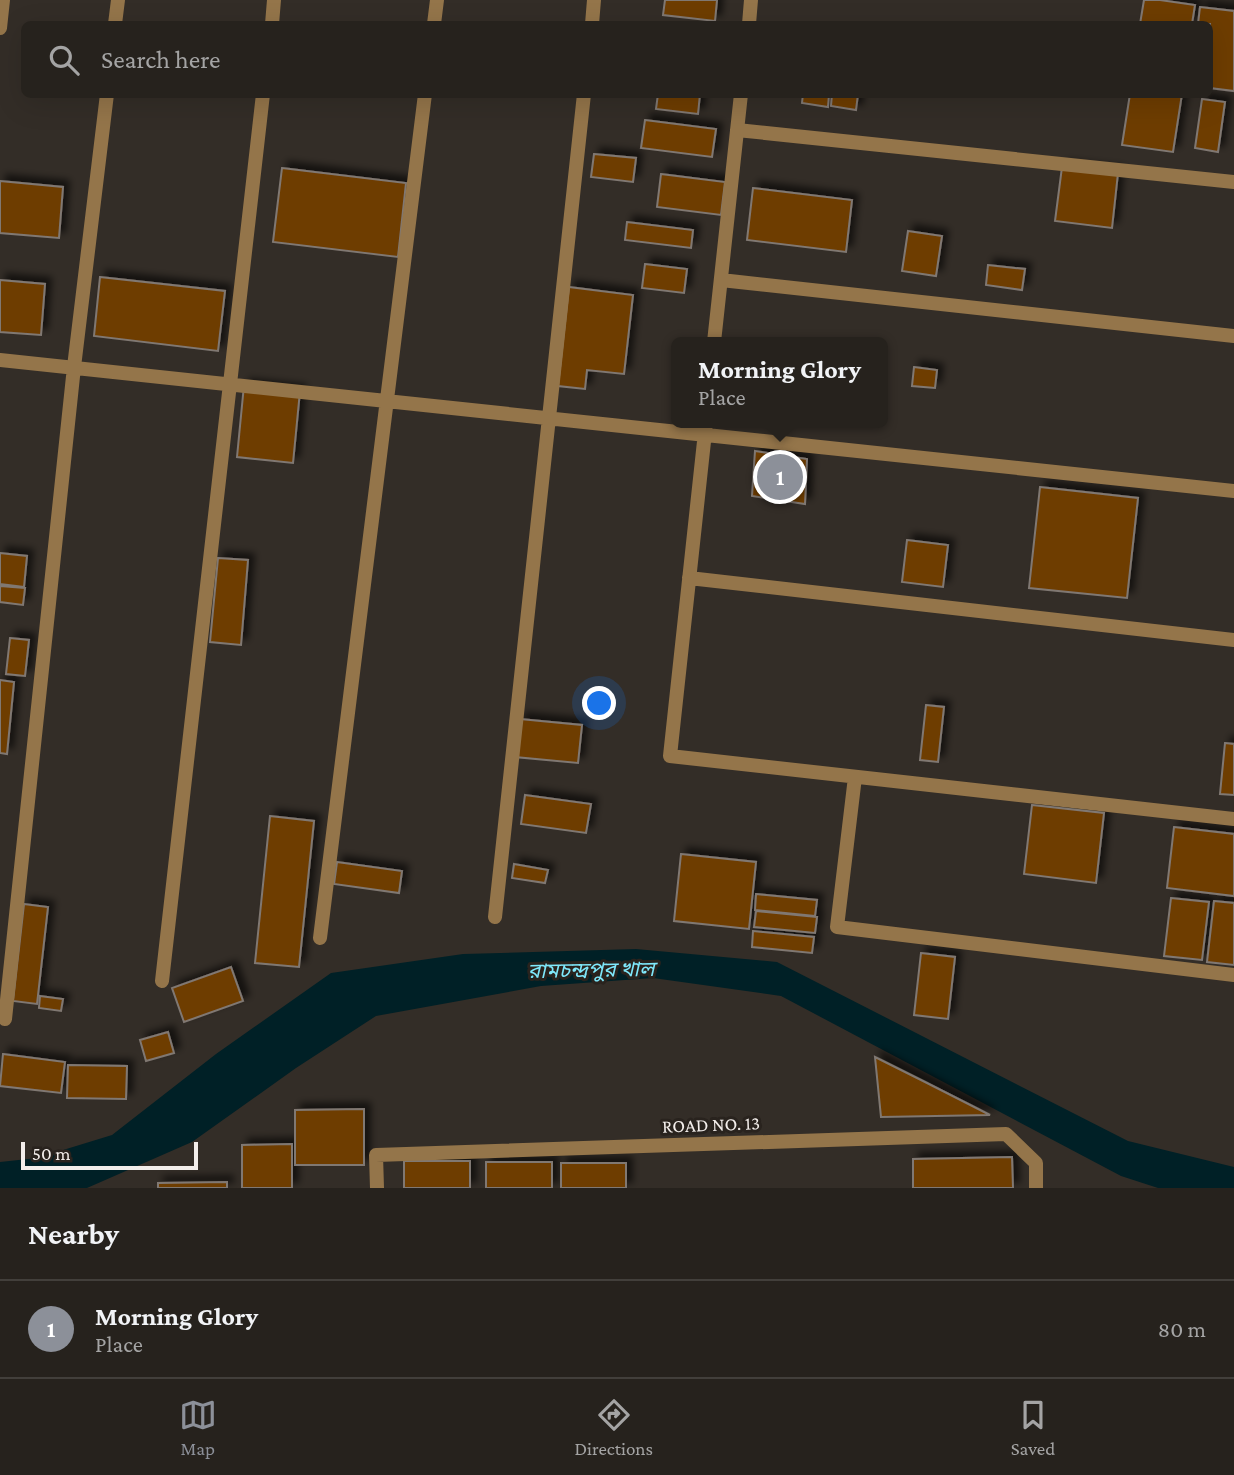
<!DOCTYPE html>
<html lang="en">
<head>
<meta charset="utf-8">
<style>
	:root { --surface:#26221d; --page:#322f2a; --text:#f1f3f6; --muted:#a4a4a4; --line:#423f3b; --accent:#8c9099 }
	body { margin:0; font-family:"Crimson Pro","Noto Sans Bengali",serif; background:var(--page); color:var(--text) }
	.scale { position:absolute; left:21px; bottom:18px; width:177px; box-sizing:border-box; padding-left:7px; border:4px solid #f3eeeb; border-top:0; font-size:19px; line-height:24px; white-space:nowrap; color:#f3eeeb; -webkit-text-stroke:5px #29231e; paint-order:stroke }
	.you { position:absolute; left:600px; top:704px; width:24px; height:24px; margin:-18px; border:5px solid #fff; border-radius:50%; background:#1a73e8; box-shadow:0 0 0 10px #1a73e833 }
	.badge { display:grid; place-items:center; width:46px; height:46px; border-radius:50%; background:var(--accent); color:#fff; font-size:23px; font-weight:700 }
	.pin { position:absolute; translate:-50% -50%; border:4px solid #fff; box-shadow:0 2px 7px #0006 }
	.popup { position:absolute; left:671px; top:337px; width:217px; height:91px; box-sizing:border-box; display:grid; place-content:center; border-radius:10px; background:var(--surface); filter:drop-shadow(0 2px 5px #0005); font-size:23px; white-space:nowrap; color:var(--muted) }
	.popup b { font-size:26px; color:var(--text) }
	.popup::after { content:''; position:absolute; left:50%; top:100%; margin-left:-14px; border:14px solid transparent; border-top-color:var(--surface) }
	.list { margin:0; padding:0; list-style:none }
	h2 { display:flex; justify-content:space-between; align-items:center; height:91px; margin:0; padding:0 28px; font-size:30px }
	h2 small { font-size:23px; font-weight:400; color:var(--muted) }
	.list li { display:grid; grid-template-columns:46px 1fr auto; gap:21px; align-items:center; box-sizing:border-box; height:98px; padding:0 28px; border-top:2px solid var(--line) }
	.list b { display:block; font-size:26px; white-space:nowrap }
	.list p { margin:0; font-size:23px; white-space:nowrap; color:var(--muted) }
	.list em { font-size:23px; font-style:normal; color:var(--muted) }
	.icon { flex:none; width:38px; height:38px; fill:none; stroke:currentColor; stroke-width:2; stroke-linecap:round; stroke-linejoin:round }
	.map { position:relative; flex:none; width:1234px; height:1188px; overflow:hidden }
	.search { position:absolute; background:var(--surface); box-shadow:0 7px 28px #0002; left:21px; right:21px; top:21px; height:77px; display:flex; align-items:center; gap:18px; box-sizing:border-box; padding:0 24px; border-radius:10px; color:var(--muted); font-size:26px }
	.sheet { height:189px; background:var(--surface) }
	nav { display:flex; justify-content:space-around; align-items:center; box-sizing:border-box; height:98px; border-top:2px solid var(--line); background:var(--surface); font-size:19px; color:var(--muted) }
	nav a { display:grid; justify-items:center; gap:4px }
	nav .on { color:var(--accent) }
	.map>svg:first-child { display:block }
	.water { fill:#002026 }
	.building { fill:#6e3c00; stroke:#807872; stroke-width:2; filter:url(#shadow) }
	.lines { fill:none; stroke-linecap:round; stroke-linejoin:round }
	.minor { stroke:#94754a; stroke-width:14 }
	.labels { text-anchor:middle; stroke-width:6; stroke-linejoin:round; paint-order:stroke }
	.street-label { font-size:19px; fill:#f3eeeb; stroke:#29231e }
	.water-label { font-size:21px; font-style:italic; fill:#7fe9fc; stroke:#29231e }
</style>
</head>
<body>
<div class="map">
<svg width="1234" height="1188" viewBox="0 0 1234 1188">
	<defs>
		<filter id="shadow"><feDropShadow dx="6" dy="-6" stdDeviation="3.5" flood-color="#0009"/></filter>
	</defs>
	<rect width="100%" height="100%" fill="#332d27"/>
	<path class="water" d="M636 949 777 962 1128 1141 1234 1167V1188H1158L1121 1176 781 996 653 978 541 986 376 1016 296 1068 192 1142 87 1188H0V1162L37 1158 112 1135 216 1054 331 973 463 954Z"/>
	<path class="building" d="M665 0H717L715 21 663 15Z
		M1144 0H1160L1195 5 1192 24H1140Z
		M1200 7 1234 11V91L1210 88V24H1198Z
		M658 94H700L698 114 656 109Z
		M803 94H829L828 107 802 103Z
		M832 94H858L856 110 831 106Z
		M1130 94H1182L1173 152 1122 145Z
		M1202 99 1225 102 1218 152 1195 148Z
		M645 120 716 129 712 157 641 148Z
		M594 154 636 158 633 182 591 177Z
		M1062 167 1118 173 1112 228 1055 221Z
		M282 168 406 183 398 257 273 242Z
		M661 174 725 182 721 215 657 207Z
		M0 181 63 187 59 238 0 233Z
		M753 188 852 200 846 252 747 240Z
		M627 222 693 230 691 248 625 240Z
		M908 231 942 236 936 276 902 271Z
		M645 264 687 269 684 293 642 288Z
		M988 265 1025 269 1022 290 986 285Z
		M100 277 225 291 218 351 94 336Z
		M0 280 45 284 41 335 0 332Z
		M569 287 633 295 624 374 587 370 585 389 558 386Z
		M914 367 937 370 935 388 912 386Z
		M244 385 300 391 293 463 237 457Z
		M755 451 807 459 805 504 752 496Z
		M1040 487 1138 498 1127 598 1029 588Z
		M907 540 948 545 943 587 902 582Z
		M0 553 27 556 24 587 0 584Z
		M218 558 248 560 241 645 210 642Z
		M0 586 25 588 23 605 0 602Z
		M10 638 29 640 25 676 6 674Z
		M0 680 14 682 7 754 0 753Z
		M926 705 944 707 938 762 920 760Z
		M520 719 582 725 578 763 515 757Z
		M1225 743 1234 744V795L1220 794Z
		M525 795 591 804 586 833 521 824Z
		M1032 805 1104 813 1096 883 1024 874Z
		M270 816 314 821 299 967 255 963Z
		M1174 827 1234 834V896L1167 888Z
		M681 854 756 862 749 929 674 921Z
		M337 862 402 871 399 893 334 884Z
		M514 864 548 870 545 883 512 878Z
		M756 894 817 900 815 916 755 910Z
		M1171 898 1209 902 1202 960 1164 956Z
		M1214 901 1234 903V965L1207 962Z
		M24 904 48 907 37 1004 13 1001Z
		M756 911 817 917 815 933 754 927Z
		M753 931 814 937 812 953 752 947Z
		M921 953 955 957 948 1019 914 1015Z
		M231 967 243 1001 184 1022 172 988Z
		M40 996 63 999 61 1011 39 1008Z
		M168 1032 174 1053 146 1061 140 1040Z
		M3 1054 65 1062 61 1093 0 1086Z
		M875 1057 927 1083 990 1115 881 1117Z
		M68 1065 127 1066 126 1099 67 1098Z
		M364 1109V1165H295V1110Z
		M292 1144V1188H242V1145Z
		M1012 1157 1013 1188H913V1159Z
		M404 1161H470V1188H404Z
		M486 1162H552V1188H486Z
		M561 1163H626V1188H561Z
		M227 1182V1188H158V1183Z"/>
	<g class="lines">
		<path class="minor" d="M115 24 118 0
			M272 24 274 0
			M434 24 437 0
			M592 24 594 0
			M749 24 751 0
			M0 28 3 0
			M737 130 1234 182
			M721 280 1234 336
			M714 342 741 94
			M0 360 1234 491
			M706 423 670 756 1234 819
			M689 578 1234 640
			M855 777 837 927 1234 975
			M495 917 584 94
			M320 938 425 94
			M162 981 263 94
			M5 1019 74 367 107 94
			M377 1188 376 1155 1006 1134 1036 1163V1188"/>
	</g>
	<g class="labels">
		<g class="street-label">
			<text transform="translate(711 1124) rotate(-2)" y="7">ROAD NO. 13</text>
		</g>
		<g class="water-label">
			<text transform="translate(591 970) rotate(-1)" y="7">রামচন্দ্রপুর খাল</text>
		</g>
	</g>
</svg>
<div class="scale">50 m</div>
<div class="you"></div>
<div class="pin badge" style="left:780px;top:477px">1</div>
<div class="popup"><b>Morning Glory</b>Place</div>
<div class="search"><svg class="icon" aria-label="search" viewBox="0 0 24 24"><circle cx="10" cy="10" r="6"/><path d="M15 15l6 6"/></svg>Search here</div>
</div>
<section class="sheet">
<h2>Nearby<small></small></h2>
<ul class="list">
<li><span class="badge">1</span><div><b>Morning Glory</b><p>Place</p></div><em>80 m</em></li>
</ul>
</section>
<nav>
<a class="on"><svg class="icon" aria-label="map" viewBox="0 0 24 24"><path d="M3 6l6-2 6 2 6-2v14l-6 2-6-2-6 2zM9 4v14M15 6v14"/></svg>Map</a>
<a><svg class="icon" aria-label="directions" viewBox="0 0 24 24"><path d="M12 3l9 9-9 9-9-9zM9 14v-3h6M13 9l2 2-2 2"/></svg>Directions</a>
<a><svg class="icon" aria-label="saved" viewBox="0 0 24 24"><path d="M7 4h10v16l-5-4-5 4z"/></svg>Saved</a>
</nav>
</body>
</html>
